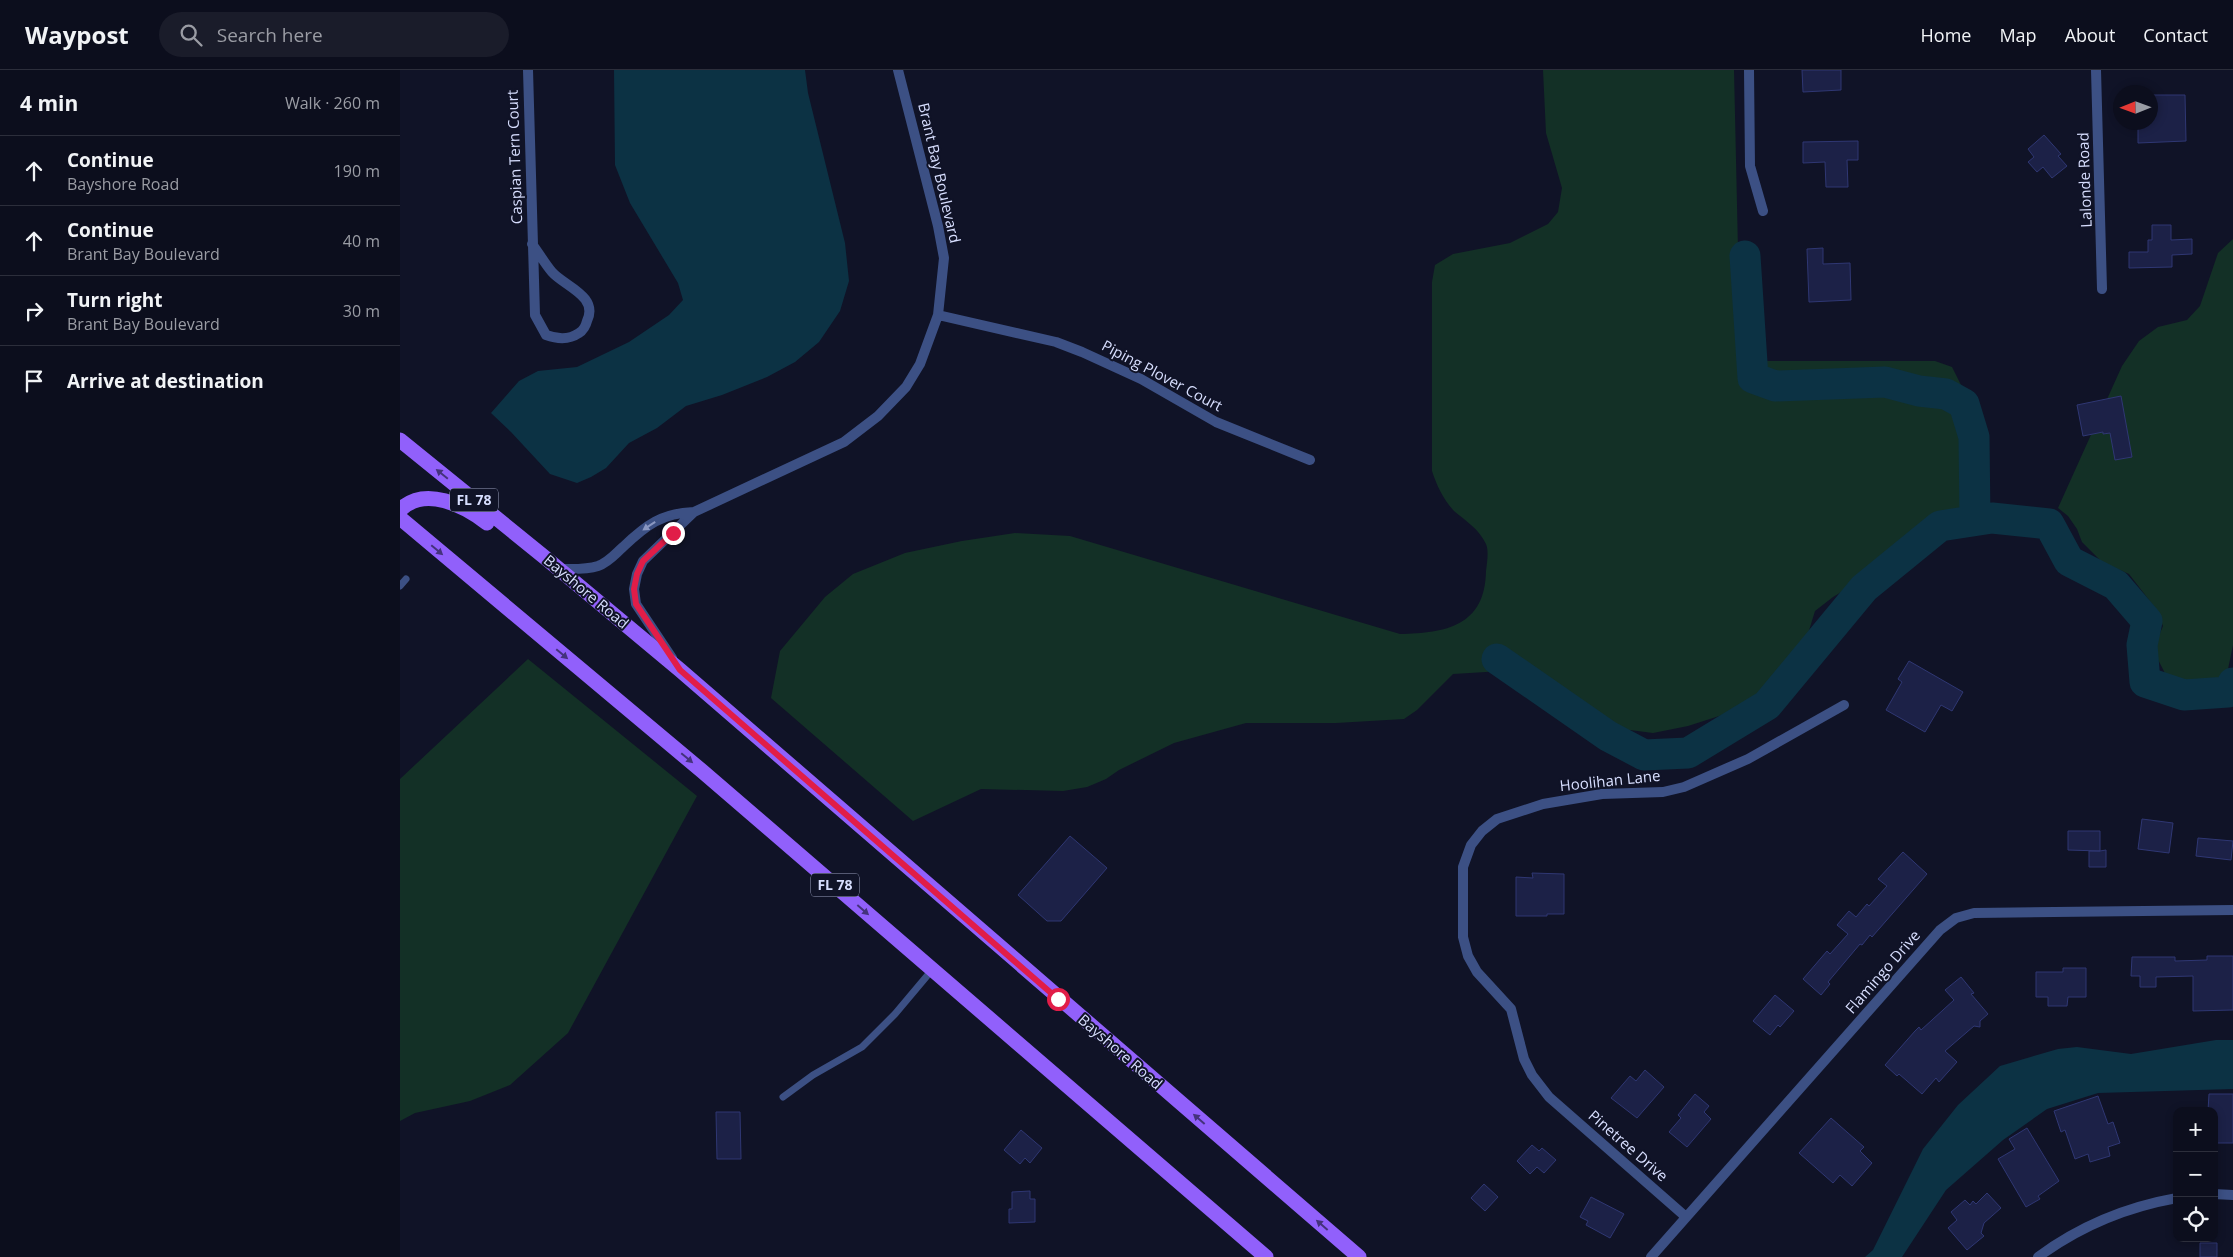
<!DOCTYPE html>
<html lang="en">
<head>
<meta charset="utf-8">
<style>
	:root { --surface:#0c0e1d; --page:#1a1c2a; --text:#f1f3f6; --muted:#9a9ca4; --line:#2c2e3b }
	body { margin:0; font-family:"Open Sans",sans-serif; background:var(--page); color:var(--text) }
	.controls { position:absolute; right:15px; bottom:15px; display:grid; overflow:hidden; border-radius:10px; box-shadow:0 2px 8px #0003 }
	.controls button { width:45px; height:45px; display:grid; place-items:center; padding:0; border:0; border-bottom:1px solid var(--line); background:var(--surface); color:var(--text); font:25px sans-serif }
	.compass { position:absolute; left:1713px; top:15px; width:45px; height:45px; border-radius:50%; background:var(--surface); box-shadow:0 2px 8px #0003; rotate:269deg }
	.stop { position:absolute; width:15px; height:15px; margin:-11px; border:4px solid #e11d48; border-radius:50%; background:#fff }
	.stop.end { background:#e11d48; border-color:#fff; box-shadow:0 1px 5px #0008 }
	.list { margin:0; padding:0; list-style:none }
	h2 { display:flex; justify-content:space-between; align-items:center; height:65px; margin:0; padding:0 20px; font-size:21px }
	h2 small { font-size:16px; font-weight:400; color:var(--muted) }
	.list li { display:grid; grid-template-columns:32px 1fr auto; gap:15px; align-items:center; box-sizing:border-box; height:70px; padding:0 20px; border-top:1px solid var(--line) }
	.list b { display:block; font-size:19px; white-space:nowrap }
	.list p { margin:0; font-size:16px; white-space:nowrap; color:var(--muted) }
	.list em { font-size:16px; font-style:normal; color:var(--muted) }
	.icon { flex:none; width:28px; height:28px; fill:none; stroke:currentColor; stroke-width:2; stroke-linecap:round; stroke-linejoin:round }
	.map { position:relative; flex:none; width:1833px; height:1187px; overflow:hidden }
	header { display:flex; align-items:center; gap:30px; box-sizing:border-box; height:70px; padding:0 25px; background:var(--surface); border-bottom:1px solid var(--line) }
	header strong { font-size:24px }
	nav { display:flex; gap:28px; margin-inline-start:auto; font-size:18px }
	.search { width:350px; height:45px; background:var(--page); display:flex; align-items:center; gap:12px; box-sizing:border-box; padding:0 18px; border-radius:28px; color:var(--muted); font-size:19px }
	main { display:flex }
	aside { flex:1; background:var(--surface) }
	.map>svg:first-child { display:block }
	.green { fill:#133026 }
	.water { fill:#0c3244 }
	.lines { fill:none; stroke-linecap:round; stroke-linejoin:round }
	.river { stroke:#0c3244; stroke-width:31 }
	.building { fill:#1c2147; stroke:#2f3773 }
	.service { stroke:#3c5084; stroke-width:7 }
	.minor { stroke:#3c5084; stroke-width:10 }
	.primary { stroke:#9160fb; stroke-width:15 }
	.oneway { fill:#44327c }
	.oneway2 { fill:#8a97c1 }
	.route { stroke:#e11d48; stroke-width:6 }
	.labels { text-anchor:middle; stroke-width:4; stroke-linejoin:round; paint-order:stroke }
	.shield { fill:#101327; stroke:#9ba1be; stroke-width:1 }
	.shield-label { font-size:14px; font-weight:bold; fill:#d7defe }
	.street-label { font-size:15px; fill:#d7defe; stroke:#101327 }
</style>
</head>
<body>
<header>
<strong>Waypost</strong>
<div class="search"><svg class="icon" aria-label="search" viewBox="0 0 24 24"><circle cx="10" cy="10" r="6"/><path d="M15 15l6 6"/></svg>Search here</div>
<nav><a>Home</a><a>Map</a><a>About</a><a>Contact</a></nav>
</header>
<main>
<aside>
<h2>4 min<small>Walk · 260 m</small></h2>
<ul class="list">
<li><svg class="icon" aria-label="ahead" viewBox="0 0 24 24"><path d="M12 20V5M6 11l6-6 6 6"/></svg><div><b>Continue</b><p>Bayshore Road</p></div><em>190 m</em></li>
<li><svg class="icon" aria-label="ahead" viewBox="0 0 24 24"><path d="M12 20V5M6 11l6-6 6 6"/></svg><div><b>Continue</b><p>Brant Bay Boulevard</p></div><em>40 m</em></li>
<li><svg class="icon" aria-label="right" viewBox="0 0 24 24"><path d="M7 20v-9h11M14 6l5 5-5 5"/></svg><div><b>Turn right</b><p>Brant Bay Boulevard</p></div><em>30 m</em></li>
<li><svg class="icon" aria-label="arrive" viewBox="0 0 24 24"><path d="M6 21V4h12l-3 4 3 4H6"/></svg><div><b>Arrive at destination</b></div></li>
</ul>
</aside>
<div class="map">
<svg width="1833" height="1187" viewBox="0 0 1833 1187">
	<rect width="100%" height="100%" fill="#101327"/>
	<path class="green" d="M1143 0H1334L1340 269 1343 283 1354 291H1535L1552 297 1562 317 1574 447 1506 483 1433 527 1415 541 1403 580 1377 607 1341 639 1288 656 1253 663 1222 659 1202 651 1142 602 1119 600 1053 604 1017 640 1004 649 936 653H846L774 673 719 700 706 709 687 717 663 721 581 719 513 751 371 628 380 581 425 527 453 504 505 483 562 471 615 463 670 466 1000 564C1046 563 1085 556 1086 501 1087 493 1089 481 1086 474 1079 459 1066 451 1054 441 1043 429 1037 416 1032 401V212L1035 195 1053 184 1110 173 1148 154 1158 142 1162 118 1146 63Z
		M1833 169V575L1827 604 1798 618 1767 607 1753 580 1763 556 1756 539 1729 504 1702 492 1682 472 1677 459 1668 446 1658 438 1722 296 1739 271 1758 257 1787 250 1800 236 1818 183Z
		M128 589 297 726 168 963 110 1015 70 1031 15 1043 0 1051V709Z"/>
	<path class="water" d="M214 0H405L408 23 445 173 449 211 440 241 419 272 395 292 367 307 322 325 286 336 257 358 229 373 206 398 191 407 177 413 150 404 111 362 91 343 119 311 138 301 177 297 229 272 269 245 283 230 278 213 230 133 215 95Z
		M1816 970H1833V1019L1698 1023 1647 1039 1603 1070 1546 1120 1502 1187H1465L1473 1180 1523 1079 1558 1035 1600 996 1658 979 1677 977 1731 984Z"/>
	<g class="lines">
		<path class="river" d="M1345 186 1353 308 1375 316 1485 312 1519 321 1546 324 1564 334 1574 367 1575 450
			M1097 589 1208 666 1244 685 1288 683 1367 635 1464 518 1540 456 1592 448 1649 454 1669 491 1716 515 1747 551 1742 575 1745 612 1784 625 1828 622 1833 613"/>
	</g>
	<path class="building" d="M1402 0H1441V20L1403 22Z
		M1750 25H1785L1786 71 1738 73V52H1750Z
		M1644 65 1661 84 1658 86 1667 96 1652 108 1643 97 1637 102 1628 92 1634 87 1628 79Z
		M1458 71V90H1447L1448 117H1426L1425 92 1403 93V72Z
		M1752 155H1771V170L1792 169V184L1772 185V197L1729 198V182H1748V170H1752Z
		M1423 178V194L1450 193 1451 230 1409 232 1407 179Z
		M1721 326 1732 387 1715 390 1710 363 1703 364V362L1683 366 1677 335Z
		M1509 591 1563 622 1552 641 1541 635 1525 662 1486 640 1502 612 1498 609Z
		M1742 749 1773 753 1769 783 1738 779Z
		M1668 761H1700V781L1706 780V797H1689V781H1700L1668 780Z
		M670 766 707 798 661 851H647L618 825Z
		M1798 768 1833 771 1831 790 1796 786Z
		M1503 782 1527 804 1472 867 1470 865 1462 875 1460 874 1428 912 1430 914 1421 925 1403 909 1427 881 1430 884 1448 864 1437 855 1449 841 1456 847 1467 834 1469 836 1487 816 1478 809Z
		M1132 803 1164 804V844H1147V846H1116V807L1133 808Z
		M1807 886H1833V940L1793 941V906L1756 907V917H1740V906H1731L1732 887H1775V891L1807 890Z
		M1663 898H1686V927H1668L1667 936H1648V927H1636V902H1663Z
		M1561 907 1574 923 1571 924 1588 944 1580 951V957L1574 956 1545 981 1557 992 1539 1012 1536 1008 1522 1024 1499 1004 1497 1006 1485 995 1515 961 1519 957 1521 960 1554 930 1545 920Z
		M1375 925 1394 941 1380 957 1378 955 1370 965 1353 951Z
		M1245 1000 1264 1017 1237 1048 1211 1028 1230 1006 1236 1011Z
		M1295 1024 1309 1036 1304 1042 1311 1049 1287 1077 1269 1062 1281 1048 1278 1045Z
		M1809 1024H1833V1073H1814V1041H1808Z
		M1698 1026 1708 1054 1713 1052 1720 1073 1708 1077 1710 1086 1690 1092 1688 1084 1675 1089 1665 1060 1661 1062 1654 1041Z
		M316 1042H340L341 1089H317Z
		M1431 1048 1464 1077 1460 1081 1472 1093 1452 1116 1440 1105 1433 1113 1399 1083Z
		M1627 1058 1659 1111 1638 1126 1640 1129 1626 1137 1598 1089 1615 1079 1609 1069Z
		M621 1060 642 1078 630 1093 625 1088 620 1094 604 1080Z
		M1132 1075 1139 1081 1142 1078 1156 1090 1144 1103 1137 1097 1130 1104 1117 1091Z
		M1084 1114 1098 1127 1085 1141 1071 1128Z
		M630 1121V1129H635V1152L609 1153V1139H612V1122Z
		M1587 1123 1601 1138 1584 1153 1581 1163 1584 1166 1567 1180 1548 1158 1557 1150 1551 1142 1565 1130 1570 1135 1573 1131 1576 1134Z
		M1191 1127 1224 1144 1210 1168 1186 1155 1188 1151 1180 1147Z
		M1800 1173H1817V1187H1800Z"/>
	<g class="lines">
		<path class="service" d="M0 516 6 509
			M383 1027 413 1005 462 977 495 944 532 900"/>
		<path class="minor" d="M128 0 135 245 146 265C157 269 169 270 179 263 183 261 186 255 187 251 199 226 164 216 152 202 145 194 139 183 132 174
			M1349 0 1350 96 1363 141
			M1696 0 1702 219
			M538 245 656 272 682 282 741 309 816 352 910 390
			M160 499C172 499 186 500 198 496 209 492 215 484 223 477 246 455 262 443 294 442
			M272 588 236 534 234 519 237 504 243 491 294 442 444 372 478 346 506 317 520 294 538 245 544 188 538 156 498 0
			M1814 1124 1833 1125
			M1286 1147 1149 1027 1132 1005 1124 989 1111 939 1077 902 1068 886 1063 867V797L1071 775 1082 761 1097 749 1143 734 1202 724 1263 722 1284 717 1348 689 1444 635
			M1251 1187 1540 860 1556 848 1574 843 1833 840
			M1638 1187C1680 1156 1726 1137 1777 1128"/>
		<path class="primary" d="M0 370 148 490 280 600 959 1187
			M0 440C25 415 65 436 87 453
			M0 448 302 701 866 1187"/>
	</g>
	<defs><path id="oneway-solid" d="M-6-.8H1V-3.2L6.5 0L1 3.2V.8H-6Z" transform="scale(1.25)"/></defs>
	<g class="oneway">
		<use href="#oneway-solid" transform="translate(42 404) rotate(-141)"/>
		<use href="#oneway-solid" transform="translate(37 480) rotate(40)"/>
		<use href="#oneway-solid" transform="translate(162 584) rotate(40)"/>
		<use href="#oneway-solid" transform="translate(287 688) rotate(40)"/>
		<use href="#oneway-solid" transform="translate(463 840) rotate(41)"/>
		<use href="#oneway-solid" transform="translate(799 1049) rotate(-139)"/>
		<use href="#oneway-solid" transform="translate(922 1155) rotate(-139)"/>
	</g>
	<use class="oneway2" href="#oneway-solid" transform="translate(249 456) rotate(146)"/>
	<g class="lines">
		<path class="route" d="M273 463 243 491 237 504 234 519 236 534 280 600 658 929"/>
	</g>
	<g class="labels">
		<g class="shield">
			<rect x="50" y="418.5" width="48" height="23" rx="4"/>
			<rect x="411" y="803.5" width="48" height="23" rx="4"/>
		</g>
		<g class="shield-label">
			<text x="74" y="435">FL 78</text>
			<text x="435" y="820">FL 78</text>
		</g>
		<g class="street-label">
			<text transform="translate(115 87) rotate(-92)" y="5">Caspian Tern Court</text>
			<text transform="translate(539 103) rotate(77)" y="5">Brant Bay Boulevard</text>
			<text transform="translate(1685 110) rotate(-92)" y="5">Lalonde Road</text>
			<text transform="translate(762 306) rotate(28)" y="5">Piping Plover Court</text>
			<text transform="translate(186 522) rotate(40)" y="5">Bayshore Road</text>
			<text transform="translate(1210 711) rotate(-6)" y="5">Hoolihan Lane</text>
			<text transform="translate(1483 902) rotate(-49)" y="5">Flamingo Drive</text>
			<text transform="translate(720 982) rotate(41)" y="5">Bayshore Road</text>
			<text transform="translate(1228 1076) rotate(41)" y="5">Pinetree Drive</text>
		</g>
	</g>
</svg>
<div class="controls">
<button>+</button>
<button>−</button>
<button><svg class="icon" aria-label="locate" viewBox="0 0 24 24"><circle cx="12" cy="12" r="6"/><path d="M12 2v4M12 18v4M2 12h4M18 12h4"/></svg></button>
</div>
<svg class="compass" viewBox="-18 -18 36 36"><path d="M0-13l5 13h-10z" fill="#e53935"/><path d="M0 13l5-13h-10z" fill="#9a9ca4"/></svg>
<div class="stop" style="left:658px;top:929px"></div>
<div class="stop end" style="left:273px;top:463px"></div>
</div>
</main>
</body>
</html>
